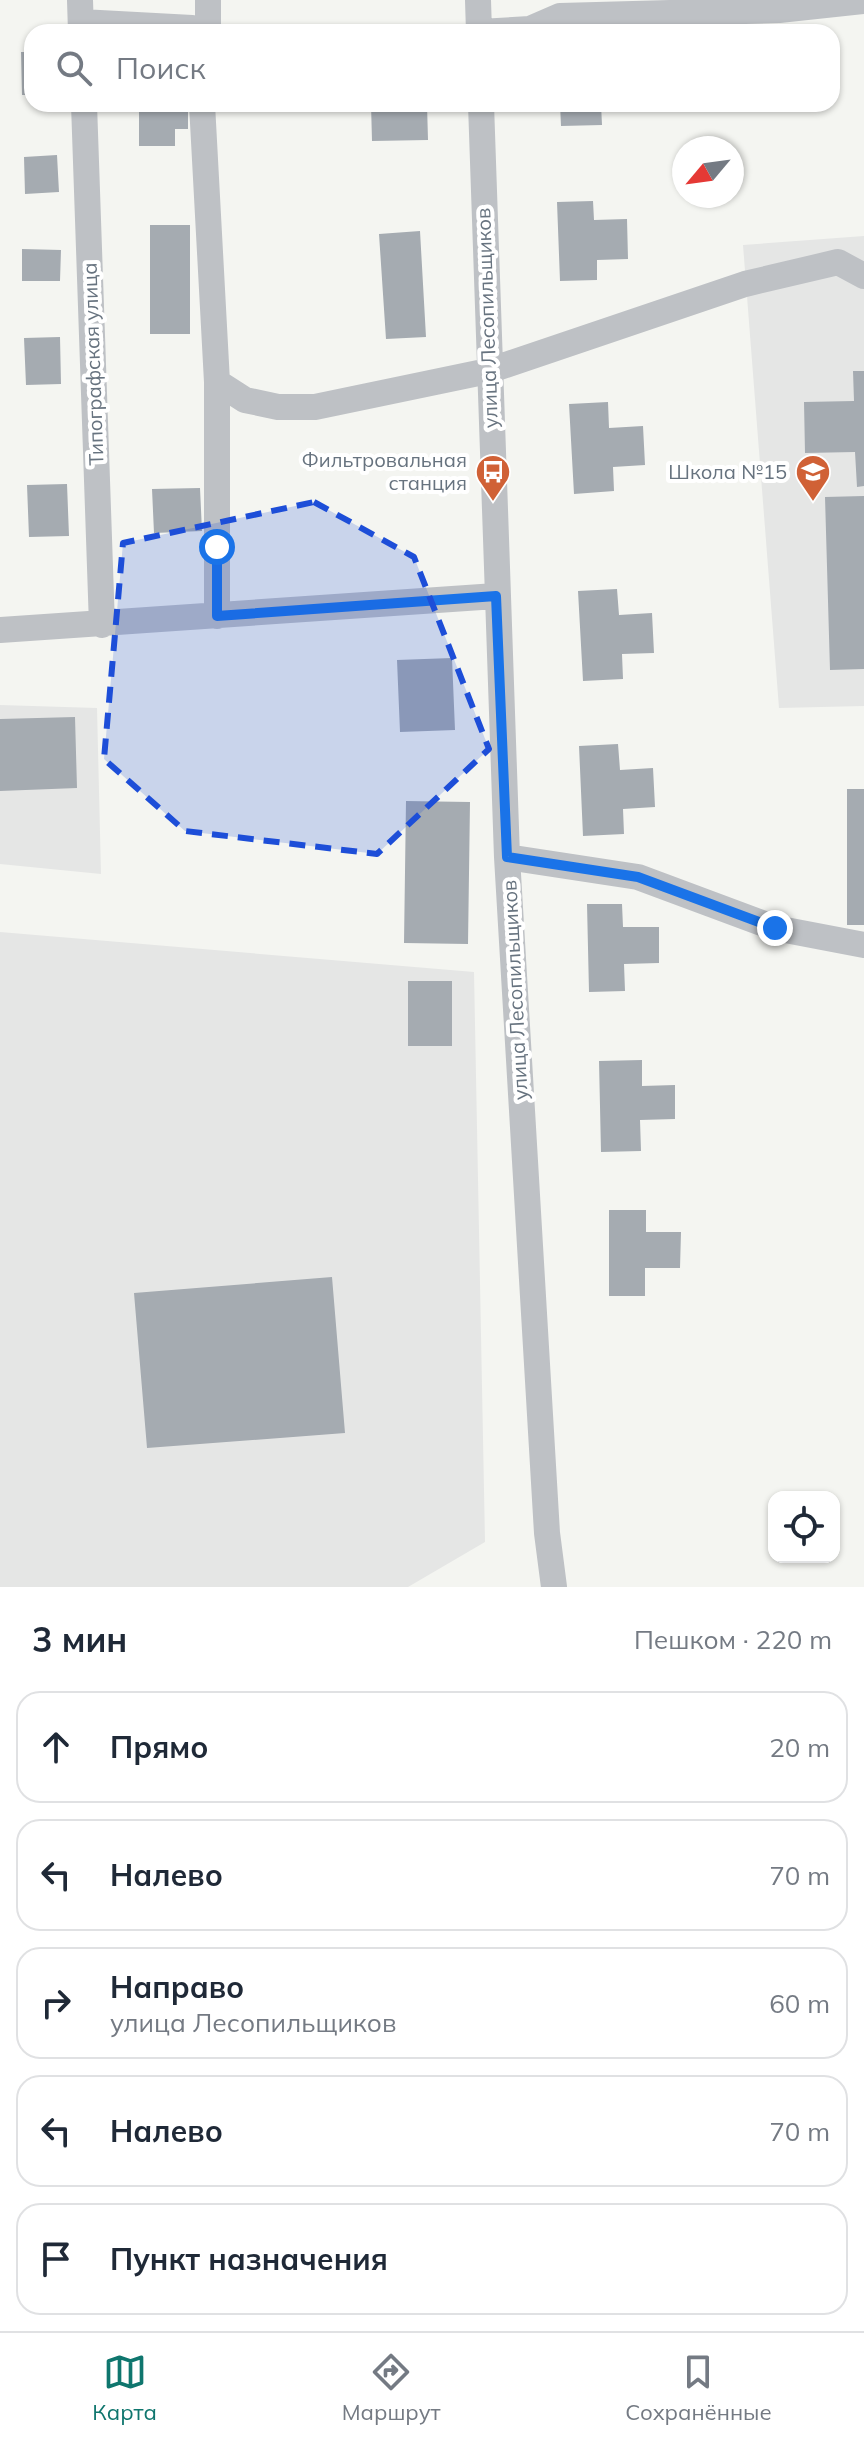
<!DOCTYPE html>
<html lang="ru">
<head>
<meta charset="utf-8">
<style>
	:root { --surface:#fff; --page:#f6f6f7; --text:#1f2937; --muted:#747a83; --line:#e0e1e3; --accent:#0f766e }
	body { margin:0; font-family:Mulish,sans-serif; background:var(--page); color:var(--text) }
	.controls { position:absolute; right:24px; bottom:24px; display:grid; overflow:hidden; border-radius:16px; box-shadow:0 2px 6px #0004 }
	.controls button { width:72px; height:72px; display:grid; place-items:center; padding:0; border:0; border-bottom:2px solid var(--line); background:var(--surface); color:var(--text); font:40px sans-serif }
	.compass { position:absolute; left:672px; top:136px; width:72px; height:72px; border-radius:50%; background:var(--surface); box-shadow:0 2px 6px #0004; rotate:241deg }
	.stop { position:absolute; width:24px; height:24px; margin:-18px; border:6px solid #1a73e8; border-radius:50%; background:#fff }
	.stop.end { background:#1a73e8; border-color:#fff; box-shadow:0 2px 8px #0008 }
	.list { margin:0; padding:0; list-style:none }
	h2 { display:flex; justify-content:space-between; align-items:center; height:104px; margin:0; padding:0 32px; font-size:34px }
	h2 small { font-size:26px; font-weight:400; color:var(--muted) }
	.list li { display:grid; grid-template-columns:52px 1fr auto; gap:24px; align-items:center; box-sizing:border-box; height:112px; margin:0 16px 16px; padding:0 16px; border:2px solid var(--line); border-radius:24px }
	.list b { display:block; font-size:30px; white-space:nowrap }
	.list p { margin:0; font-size:26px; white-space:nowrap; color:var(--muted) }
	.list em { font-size:26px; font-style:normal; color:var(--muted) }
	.icon { flex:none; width:44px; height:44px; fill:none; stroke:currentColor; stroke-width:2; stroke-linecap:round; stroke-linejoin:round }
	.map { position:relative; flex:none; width:864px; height:1587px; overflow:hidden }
	.search { position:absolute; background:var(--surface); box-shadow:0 2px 6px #0004; left:24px; right:24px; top:24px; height:88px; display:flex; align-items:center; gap:20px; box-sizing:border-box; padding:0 28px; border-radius:24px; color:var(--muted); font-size:30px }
	.sheet { height:744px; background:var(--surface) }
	nav { display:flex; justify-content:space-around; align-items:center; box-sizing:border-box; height:112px; border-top:2px solid var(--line); background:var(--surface); font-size:22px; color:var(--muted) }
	nav a { display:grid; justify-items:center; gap:4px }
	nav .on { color:var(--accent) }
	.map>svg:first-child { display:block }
	.built { fill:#e5e6e5 }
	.building { fill:#a5abb1 }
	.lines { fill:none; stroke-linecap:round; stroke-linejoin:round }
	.minor { stroke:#bec1c5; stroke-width:26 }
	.route { stroke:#1a73e8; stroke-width:10 }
	.marked { fill:#1d4ed8; fill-opacity:0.2; stroke:#1d4ed8; stroke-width:6; stroke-dasharray:16 10; stroke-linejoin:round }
	.labels { text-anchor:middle; stroke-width:8; stroke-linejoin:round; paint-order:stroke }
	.street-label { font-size:20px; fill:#67737f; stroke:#fff }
	.poi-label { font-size:20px; fill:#67737f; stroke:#fff; text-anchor:end }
</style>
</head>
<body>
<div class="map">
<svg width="864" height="1587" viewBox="0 0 864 1587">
	<rect width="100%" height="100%" fill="#f4f5f1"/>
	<path class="built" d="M864 236V706L779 708 743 245Z
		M0 705 97 708 101 874 0 864Z
		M0 932 474 972 485 1542 408 1587H0Z"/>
	<path class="building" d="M21 52H32V95H22Z
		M139 104H188V129H175V146H139Z
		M371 104H427L428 140 372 141Z
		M560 104H601L602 125 561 126Z
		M57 155 59 192 25 194 24 157Z
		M593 201 594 220 627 219 628 259 597 260V280L560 281 557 202Z
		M150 225H190V334H150Z
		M420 231 426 337 386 339 379 234Z
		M22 249 61 250 60 281H22Z
		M60 337 61 384 26 385 24 338Z
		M853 371H864V486L857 487 855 452 805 453 804 402 854 401Z
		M608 402 609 428 643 426 645 465 613 467 614 491 574 494 569 404Z
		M67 484 69 536 29 537 27 485Z
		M200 488 202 531 154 533 152 489Z
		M864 496V669L830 670 825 497Z
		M617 589 619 615 652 613 654 653 622 654 623 679 583 681 578 591Z
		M452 658 455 730 400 732 397 660Z
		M75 717 77 788 0 791V719Z
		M618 744 620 770 653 768 655 807 623 809 624 834 583 836 579 746Z
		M847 789H864V925H847Z
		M406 801 470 802 468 944 404 943Z
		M587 904H622L623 927H659V963L624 964 625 991 589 992Z
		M408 981H452V1046H408Z
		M642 1060V1086L675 1085V1119L640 1120 641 1151 601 1152 599 1061Z
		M609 1210H646V1232H681L680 1268H645V1296H609Z
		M332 1277 345 1433 147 1448 134 1293Z"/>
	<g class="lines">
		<path class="minor" d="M80 0 81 32
			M478 0 479 32
			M81 22 192 28 203 32
			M208 32V0
			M480 32 530 29 560 16 779 10 864 1
			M84 104 102 625
			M202 104 217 382V616
			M481 104 507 857 547 1533 554 1587
			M217 382 245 400 278 407H315L488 371 745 284 838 262 864 276
			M0 630 496 596
			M507 857 638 877 775 928 864 945"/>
	</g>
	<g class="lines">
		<path class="route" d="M217 547V616L496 596 507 857 638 877 775 928"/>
	</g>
	<path class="marked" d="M314 502 414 557 489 749 377 854 185 831 104 759 123 543Z"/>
	<defs>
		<symbol id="bus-pin" viewBox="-11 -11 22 30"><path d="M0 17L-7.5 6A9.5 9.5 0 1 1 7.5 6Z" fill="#d06136" stroke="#fff"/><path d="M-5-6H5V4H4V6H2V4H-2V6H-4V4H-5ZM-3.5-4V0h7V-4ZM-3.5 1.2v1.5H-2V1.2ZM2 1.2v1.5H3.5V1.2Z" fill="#fff"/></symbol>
		<symbol id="school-pin" viewBox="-11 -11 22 30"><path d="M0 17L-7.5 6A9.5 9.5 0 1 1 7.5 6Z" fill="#d06136" stroke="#fff"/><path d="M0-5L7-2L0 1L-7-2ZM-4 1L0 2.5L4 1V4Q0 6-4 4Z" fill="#fff"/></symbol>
	</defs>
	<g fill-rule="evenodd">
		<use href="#bus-pin" x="473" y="452" width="40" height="54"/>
		<use href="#school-pin" x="793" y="452" width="40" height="54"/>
	</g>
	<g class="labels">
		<g class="street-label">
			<text transform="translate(487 318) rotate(-92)" y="7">улица Лесопильщиков</text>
			<text transform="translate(93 364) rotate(-92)" y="7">Типографская улица</text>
			<text transform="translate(515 990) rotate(-93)" y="7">улица Лесопильщиков</text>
		</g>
		<g class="poi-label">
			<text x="467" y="467">Фильтровальная<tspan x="467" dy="23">станция</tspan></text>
			<text x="787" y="479">Школа №15</text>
		</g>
	</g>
</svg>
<div class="controls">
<button><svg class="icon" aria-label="locate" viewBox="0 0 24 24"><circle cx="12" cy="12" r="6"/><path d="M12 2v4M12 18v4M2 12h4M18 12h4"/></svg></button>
</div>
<svg class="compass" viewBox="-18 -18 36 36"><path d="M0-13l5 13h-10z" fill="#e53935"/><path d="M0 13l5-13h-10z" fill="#747a83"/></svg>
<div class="stop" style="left:217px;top:547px"></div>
<div class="stop end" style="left:775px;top:928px"></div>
<div class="search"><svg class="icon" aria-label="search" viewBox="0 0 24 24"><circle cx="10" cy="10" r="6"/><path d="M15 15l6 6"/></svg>Поиск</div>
</div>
<section class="sheet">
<h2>3 мин<small>Пешком · 220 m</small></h2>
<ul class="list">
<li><svg class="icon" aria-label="ahead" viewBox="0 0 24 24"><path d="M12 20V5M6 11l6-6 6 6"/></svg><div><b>Прямо</b></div><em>20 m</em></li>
<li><svg class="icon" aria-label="left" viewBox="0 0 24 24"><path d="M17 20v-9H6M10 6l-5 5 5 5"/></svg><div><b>Налево</b></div><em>70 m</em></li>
<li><svg class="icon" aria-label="right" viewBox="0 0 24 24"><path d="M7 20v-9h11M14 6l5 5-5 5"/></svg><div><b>Направо</b><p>улица Лесопильщиков</p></div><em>60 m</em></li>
<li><svg class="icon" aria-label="left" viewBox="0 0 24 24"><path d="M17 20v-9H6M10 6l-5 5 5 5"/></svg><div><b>Налево</b></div><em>70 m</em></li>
<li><svg class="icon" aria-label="arrive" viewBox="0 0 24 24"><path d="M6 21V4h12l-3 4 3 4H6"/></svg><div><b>Пункт назначения</b></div></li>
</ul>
</section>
<nav>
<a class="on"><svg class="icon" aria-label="map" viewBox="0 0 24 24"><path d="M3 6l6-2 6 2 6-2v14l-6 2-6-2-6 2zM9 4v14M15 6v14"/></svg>Карта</a>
<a><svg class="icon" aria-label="directions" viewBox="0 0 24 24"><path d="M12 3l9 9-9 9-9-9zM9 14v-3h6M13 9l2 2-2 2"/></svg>Маршрут</a>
<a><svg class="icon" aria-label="saved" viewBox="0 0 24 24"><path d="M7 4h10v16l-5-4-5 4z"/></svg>Сохранённые</a>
</nav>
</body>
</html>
